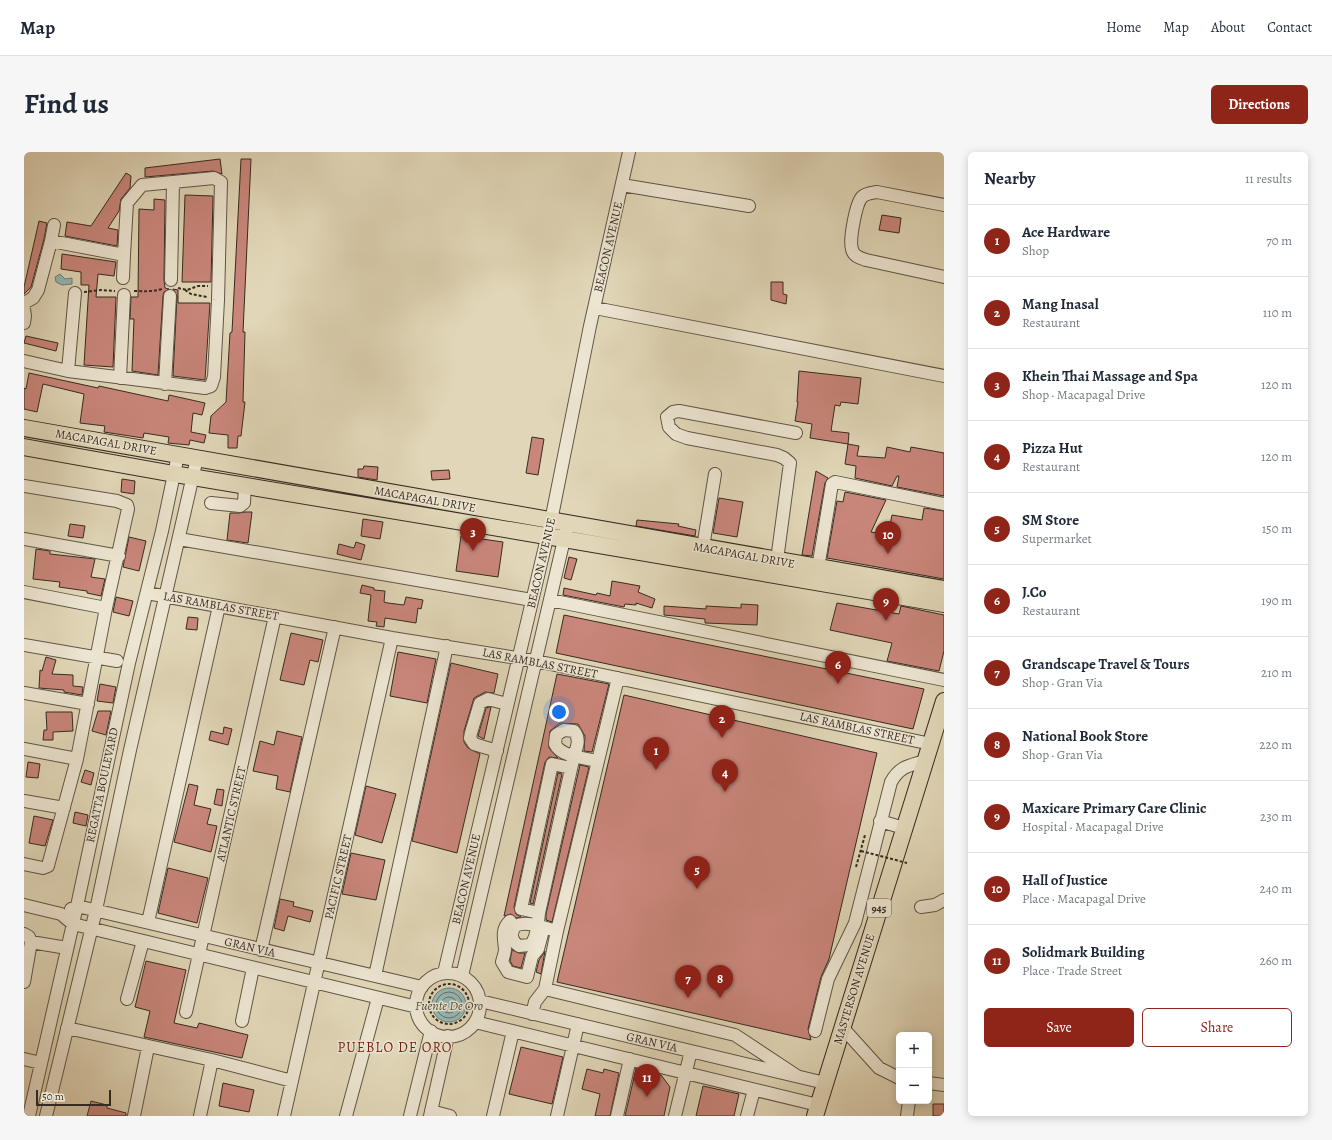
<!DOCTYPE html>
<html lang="en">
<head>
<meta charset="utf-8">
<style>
	:root { --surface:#fff; --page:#f6f6f7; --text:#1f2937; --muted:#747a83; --line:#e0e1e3; --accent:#8f2418 }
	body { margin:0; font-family:Alegreya,serif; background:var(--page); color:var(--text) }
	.controls { position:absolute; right:12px; bottom:12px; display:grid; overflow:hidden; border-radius:6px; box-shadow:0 2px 10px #0003 }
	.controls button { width:36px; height:36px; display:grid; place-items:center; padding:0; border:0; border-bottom:1px solid var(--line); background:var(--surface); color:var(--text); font:20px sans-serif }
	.scale { position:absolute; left:12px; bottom:10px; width:75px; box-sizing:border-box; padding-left:4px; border:2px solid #362b20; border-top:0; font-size:11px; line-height:14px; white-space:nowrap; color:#362b20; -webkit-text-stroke:3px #ece5d1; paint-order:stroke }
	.you { position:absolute; left:535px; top:560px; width:14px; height:14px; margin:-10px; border:3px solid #fff; border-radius:50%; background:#1a73e8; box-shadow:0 0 0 6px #1a73e833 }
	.badge { display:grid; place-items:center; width:26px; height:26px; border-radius:50%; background:var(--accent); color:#fff; font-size:13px; font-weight:700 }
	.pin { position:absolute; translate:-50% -33px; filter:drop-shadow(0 1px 2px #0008) }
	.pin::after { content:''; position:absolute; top:21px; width:14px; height:12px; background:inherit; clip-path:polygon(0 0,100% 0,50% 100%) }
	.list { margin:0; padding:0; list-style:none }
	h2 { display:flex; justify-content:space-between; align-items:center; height:52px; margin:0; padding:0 16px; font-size:17px }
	h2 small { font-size:13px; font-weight:400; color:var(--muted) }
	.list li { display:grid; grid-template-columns:26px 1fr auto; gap:12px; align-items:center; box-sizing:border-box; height:72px; padding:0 16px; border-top:1px solid var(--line) }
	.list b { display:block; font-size:15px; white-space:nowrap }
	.list p { margin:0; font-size:13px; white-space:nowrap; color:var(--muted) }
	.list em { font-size:13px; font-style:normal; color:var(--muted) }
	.actions { display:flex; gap:8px; padding:12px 16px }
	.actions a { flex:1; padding:9px 0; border:1px solid var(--accent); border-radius:6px; text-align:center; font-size:14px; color:var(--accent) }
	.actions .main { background:var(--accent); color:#fff }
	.map { position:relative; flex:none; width:920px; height:964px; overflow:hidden; border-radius:6px }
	header { display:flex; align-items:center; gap:24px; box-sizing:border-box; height:56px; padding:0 20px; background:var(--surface); border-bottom:1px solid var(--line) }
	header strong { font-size:19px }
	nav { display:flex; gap:22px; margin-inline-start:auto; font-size:14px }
	.intro { display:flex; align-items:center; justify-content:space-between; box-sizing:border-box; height:96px; padding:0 24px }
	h1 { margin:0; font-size:28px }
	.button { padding:10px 18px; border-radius:6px; background:var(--accent); color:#fff; font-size:14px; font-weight:700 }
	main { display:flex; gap:24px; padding:0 24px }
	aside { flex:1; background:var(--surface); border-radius:6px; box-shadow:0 2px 10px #0003 }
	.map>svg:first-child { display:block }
	.water { fill:#95b8b5; stroke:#6f8079 }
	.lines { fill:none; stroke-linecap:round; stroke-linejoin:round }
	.shore { stroke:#66726a; stroke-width:1 }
	.building { fill:#c9867b; stroke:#362b20 }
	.minor-casing { stroke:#615646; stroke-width:14 }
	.major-casing { stroke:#362b20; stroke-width:18 }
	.path { stroke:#362b20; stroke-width:2; stroke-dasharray:3 2; stroke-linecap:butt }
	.minor { stroke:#ece5d1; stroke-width:12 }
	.major { stroke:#e1d7b8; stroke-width:16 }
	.path-bridge { stroke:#362b20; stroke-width:2; stroke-dasharray:3 2; stroke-linecap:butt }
	.labels { text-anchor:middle; stroke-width:3; stroke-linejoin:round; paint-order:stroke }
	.shield { fill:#ece5d1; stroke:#6d6355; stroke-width:1 }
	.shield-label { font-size:11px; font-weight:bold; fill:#362b20 }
	.street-label { font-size:12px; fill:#362b20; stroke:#ece5d1 }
	.water-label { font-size:13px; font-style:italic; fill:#4e4e45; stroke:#ece5d1 }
	.quarter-label { font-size:14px; letter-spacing:1px; fill:#7a1f14; stroke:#ece5d1 }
</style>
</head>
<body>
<header>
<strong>Map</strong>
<nav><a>Home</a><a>Map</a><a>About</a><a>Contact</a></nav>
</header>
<div class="intro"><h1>Find us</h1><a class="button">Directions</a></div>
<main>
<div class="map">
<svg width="920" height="964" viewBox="0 0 920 964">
	<rect width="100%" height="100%" fill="#e1d7b8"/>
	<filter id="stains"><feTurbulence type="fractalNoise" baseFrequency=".005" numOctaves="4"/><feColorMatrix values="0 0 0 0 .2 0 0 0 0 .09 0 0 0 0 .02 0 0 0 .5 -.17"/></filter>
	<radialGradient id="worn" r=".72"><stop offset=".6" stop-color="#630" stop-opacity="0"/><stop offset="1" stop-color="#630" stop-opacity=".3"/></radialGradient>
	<path class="water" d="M36 122 41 127 48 126V132L38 133 32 130 31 125Z
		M408 853a17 17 0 1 1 34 0a17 17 0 1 1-34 0Z"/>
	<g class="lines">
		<path class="shore" d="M412 853a13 13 0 1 1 26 0a13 13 0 1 1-26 0Z
			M417 853a8 8 0 1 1 16 0a8 8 0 1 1-16 0Z"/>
	</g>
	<path class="building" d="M196 7 198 22 189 19 121 25V16Z
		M217 7H227L219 180H221L219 250H221L217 284H214L213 296H204V283L185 281 187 264 202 250 206 181 208 180Z
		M102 21 107 24 106 36 97 47 95 59 84 76 94 78 93 94 41 84 43 70 67 74Z
		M161 43 189 44 187 130H158Z
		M130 47 141 48 140 128 141 136 145 137 140 140 139 144 134 223 108 219 110 167H106L107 145H114L115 57 130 58Z
		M858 63 877 66 875 81 855 78Z
		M15 69 23 71 20 87 7 135 0 142V135Z
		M38 102 92 110 90 124 74 122 72 145H92L89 215 60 213 65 133H57V120L37 117Z
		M747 130H759V142L763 143 762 152 747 148Z
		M149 137 154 138V151H186L181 228 149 224 153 144Z
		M2 184 34 191 32 199 0 191Z
		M775 219 837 226 834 252 817 250 816 254 811 253 807 279 825 281 824 292 786 286 788 272 771 269 774 250H773Z
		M5 221 74 236 75 234 144 249 145 243 181 251 178 263 169 261 167 280 182 283 180 291 166 288 165 293 144 291 145 285 120 281 119 286 80 280 81 274 56 271 60 242 19 232 13 260 0 257V236L2 237Z
		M508 285 520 287 514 323 502 321Z
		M824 292 835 294 833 304 861 306 863 295 886 300 887 295 920 301V344L873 335 875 324H873L868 334 831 326 832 314 821 312Z
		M340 314 354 315 353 328 334 325V317H339Z
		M425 318 426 327 408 328 407 319Z
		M792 319 804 326 801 331 788 404 778 403Z
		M98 327 111 329 110 342 97 340Z
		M821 340 862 348 847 380 864 383 868 363 898 368 900 356 920 359V427L803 406 813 349 819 350Z
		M695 346 719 350 713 385 689 381Z
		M221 360H228L224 391 203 388 206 361H215Z
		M339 367 359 370 356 387 337 384Z
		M613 368 655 372 654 374 672 378 671 384 612 374Z
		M46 372 61 374 59 386 44 384Z
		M437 384 479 390 474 425 432 419Z
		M105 385 122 389 115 419 99 415Z
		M332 390 341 393 337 408 313 402 315 392 330 396Z
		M12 397 26 399V402L71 407 67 425 81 427 77 444 63 441V439L35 435 36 430 9 427Z
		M545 405 553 407 547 428 540 426Z
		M588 429 616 434 614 440 631 447 628 456 612 451V453L601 452 600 455 539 443 540 436 572 443 573 441 586 444Z
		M338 433 350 436V438L361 439 360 450 364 451 380 453 382 445 399 448 397 457 394 456 392 471 361 466 360 475 352 474 353 470 344 469 347 443 336 441Z
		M92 445 109 449 105 464 89 460Z
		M813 451 875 462 877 454 920 463V499L915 519 863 509 868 491 806 478Z
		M717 452 734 453 733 473 681 471V467L640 463V454L682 457V454L717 456Z
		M540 463 593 474 900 537 889 577 532 501Z
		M164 465 174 466 173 478 162 477Z
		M267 481 299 488 294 510 286 508 280 533 256 528Z
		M374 500 412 507 403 551 366 544Z
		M22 505 32 508 28 522 49 523V534L59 535 58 543 40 540V538L15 536 16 518 18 519Z
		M427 511 474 522 470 541 461 540 450 546 440 579V590L444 596 456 602 433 701 388 689Z
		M533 522 585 532 568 600 560 599 561 584 554 572 536 571 526 579 525 596 534 606 525 605 521 610 490 755 492 762 497 765 492 766 487 762 480 764Z
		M76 532 92 535 89 551 73 549Z
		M600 543 853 601 805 807 797 825 784 877 787 888 533 830Z
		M465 555H467L460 587 454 584 462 556Z
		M74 559H87L82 583 68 579Z
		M22 560H48L49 579 29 580V588H19L20 578H23Z
		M200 575 208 577 204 593 185 588 187 579 199 582Z
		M253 579 278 585 266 640 252 637 254 624 229 619 236 589 250 593Z
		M4 610 16 612 14 626 2 625Z
		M556 613 565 615 528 770 522 768V762Z
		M61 618 70 621 67 633 57 630Z
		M534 621 538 622 509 752 506 751Z
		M165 632 174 634 170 653 187 657 183 672 193 674 187 700 150 690Z
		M342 634 372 642 358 691 331 683Z
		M193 637 200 638 198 654 190 652Z
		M51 660 64 663 62 674 49 671Z
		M10 664 29 668 21 694 5 691Z
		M327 701 361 708 352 748 318 742Z
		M144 716 184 726 173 771 134 761Z
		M256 747 270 750 269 754 289 759 286 770 264 764 260 779 250 776Z
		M488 798 495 801H501L497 816 489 814 486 809Z
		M521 799 517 822 512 820 515 808Z
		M122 809 162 818 150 871 173 876 175 871 224 883 218 906 120 885 126 859 111 855Z
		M497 895 539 905 528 952 485 942Z
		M563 917 579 921 580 917 595 921 586 964H571L576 942 558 937Z
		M612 917 637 923 646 935 640 964H601Z
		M199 931 230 938 225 960 195 954Z
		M679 934 715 942 710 964H672Z
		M67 949 83 953V956L102 961V964H63Z
		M909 952H920V964H909Z"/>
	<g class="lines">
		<defs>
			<path id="minor" d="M598 33 725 54
				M920 53 853 40C847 41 842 41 838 45 832 51 825 88 828 97 829 104 836 106 842 108L920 125
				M27 89 30 73
				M99 126 100 103
				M147 128 149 31
				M0 151 9 146 14 138 27 89 100 103 103 51 118 33 190 26 197 30 194 148 190 225 187 234 181 236 44 219 0 209
				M571 156 920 224
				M0 157 1 164 0 171
				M44 219 51 141
				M96 226 100 143
				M141 232 146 144
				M0 334 93 349 103 353 104 357 82 456 53 607 25 710 24 714 19 716 0 712
				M187 351 216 354 220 351 221 334
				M0 387 95 404
				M155 387 508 448
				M679 395 691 322
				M753 408 766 311 760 306 753 303 663 286 652 282 645 275 643 265 649 260 655 259 772 281
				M794 416 808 332 811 330 920 352
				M0 440 82 456
				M123 441 368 486 512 509 907 592
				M526 448 920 528
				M0 493 93 509
				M594 526 533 779 521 837 711 883 773 924
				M0 541 64 552
				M0 597 53 607
				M473 599 450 592 446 586 447 581 456 551 464 547 483 552
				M0 649 40 656
				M856 669 880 676
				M0 753 37 762 49 772 393 855
				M897 755 911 753 920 748
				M47 757 53 754 398 835
				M515 761 497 757 528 612 547 616
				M486 769C477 777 480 787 481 797 481 801 479 806 478 810L484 820 503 825 508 804 514 797 518 782
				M124 770 195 454
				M533 779C520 776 503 768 491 774 486 782 487 789 495 794L506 793C513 787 514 770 515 761L549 608C551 598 558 589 550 579L540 578 532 583 531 592C537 605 561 606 574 609
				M0 782 5 785 7 790 0 830
				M7 790 43 796
				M237 798 311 475
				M420 821 527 369 566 174 605 0
				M392 853a32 32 0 1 1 64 0a32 32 0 1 1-64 0Z
				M351 824 423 494
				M438 824 542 379
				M103 847 119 789
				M456 849 801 931
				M162 860 251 464
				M508 862 511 850 521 837
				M218 869 229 816
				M451 870 794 953
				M818 875 855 916 875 926
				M43 876 188 908 268 929
				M791 879 804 827 831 771 867 630C876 614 885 614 901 609
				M0 907 17 911
				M905 931 920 933
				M407 959 426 964
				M5 964 53 754 105 511 138 379 154 303
				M22 964 72 758 106 598 173 306
				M110 964 124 895
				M176 964 188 908
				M260 964 368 486
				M322 964 354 846
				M386 964 407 879
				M406 964 424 884
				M469 964 489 879
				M533 964 554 872
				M593 964 606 907
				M651 964 667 899
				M723 964 730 938
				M883 964 885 949"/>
			<path id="major" d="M0 276 920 437
				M0 295 150 322 540 387 920 452
				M791 964 920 549"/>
		</defs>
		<use href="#minor" class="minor-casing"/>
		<use href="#major" class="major-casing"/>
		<path class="path" d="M154 136 163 138 174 134H184
			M161 138 167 142 183 145
			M110 139C120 139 128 140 138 137
			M60 140 77 138 91 139
			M832 715 841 683
			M405 852a20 20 0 1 1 40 0a20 20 0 1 1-40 0Z"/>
		<use href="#minor" class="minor"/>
		<use href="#major" class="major"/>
		<path class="path-bridge" d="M837 699 883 711"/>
	</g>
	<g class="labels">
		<rect class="shield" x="843" y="747" width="24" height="18" rx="3"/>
		<g class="shield-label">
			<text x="855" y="760">945</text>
		</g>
		<g class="street-label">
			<text transform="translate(584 95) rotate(-77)" y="4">BEACON AVENUE</text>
			<text transform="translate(82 290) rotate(10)" y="4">MACAPAGAL DRIVE</text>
			<text transform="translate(401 347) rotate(10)" y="4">MACAPAGAL DRIVE</text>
			<text transform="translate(720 403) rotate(10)" y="4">MACAPAGAL DRIVE</text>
			<text transform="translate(517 411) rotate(-77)" y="4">BEACON AVENUE</text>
			<text transform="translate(197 454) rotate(10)" y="4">LAS RAMBLAS STREET</text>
			<text transform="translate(516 511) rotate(11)" y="4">LAS RAMBLAS STREET</text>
			<text transform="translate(833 576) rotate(12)" y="4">LAS RAMBLAS STREET</text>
			<text transform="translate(78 633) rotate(-78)" y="4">REGATTA BOULEVARD</text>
			<text transform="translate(207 662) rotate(-77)" y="4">ATLANTIC STREET</text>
			<text transform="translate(314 725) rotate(-77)" y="4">PACIFIC STREET</text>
			<text transform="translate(442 727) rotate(-77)" y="4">BEACON AVENUE</text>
			<text transform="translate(226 795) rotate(13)" y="4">GRAN VIA</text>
			<text transform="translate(830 837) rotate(-73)" y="4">MASTERSON AVENUE</text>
			<text transform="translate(628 890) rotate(13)" y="4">GRAN VIA</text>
		</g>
		<g class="water-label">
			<text x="425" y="858">Fuente De Oro</text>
		</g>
		<g class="quarter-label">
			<text x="371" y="900">PUEBLO DE ORO</text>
		</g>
	</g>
	<rect width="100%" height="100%" filter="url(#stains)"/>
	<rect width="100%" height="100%" fill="url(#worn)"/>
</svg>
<div class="controls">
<button>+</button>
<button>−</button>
</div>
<div class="scale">50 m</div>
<div class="you"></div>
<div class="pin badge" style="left:632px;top:618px">1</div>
<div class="pin badge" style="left:698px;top:586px">2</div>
<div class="pin badge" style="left:449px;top:399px">3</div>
<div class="pin badge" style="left:701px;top:640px">4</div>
<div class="pin badge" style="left:673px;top:737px">5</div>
<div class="pin badge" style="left:814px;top:532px">6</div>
<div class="pin badge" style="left:664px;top:846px">7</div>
<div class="pin badge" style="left:696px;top:846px">8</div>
<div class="pin badge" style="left:862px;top:469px">9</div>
<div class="pin badge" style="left:864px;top:402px">10</div>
<div class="pin badge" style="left:623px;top:945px">11</div>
</div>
<aside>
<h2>Nearby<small>11 results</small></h2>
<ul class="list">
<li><span class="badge">1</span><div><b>Ace Hardware</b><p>Shop</p></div><em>70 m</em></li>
<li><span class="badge">2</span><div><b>Mang Inasal</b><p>Restaurant</p></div><em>110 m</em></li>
<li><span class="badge">3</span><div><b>Khein Thai Massage and Spa</b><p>Shop · Macapagal Drive</p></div><em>120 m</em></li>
<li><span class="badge">4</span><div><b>Pizza Hut</b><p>Restaurant</p></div><em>120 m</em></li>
<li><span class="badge">5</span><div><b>SM Store</b><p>Supermarket</p></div><em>150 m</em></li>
<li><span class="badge">6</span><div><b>J.Co</b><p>Restaurant</p></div><em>190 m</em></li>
<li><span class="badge">7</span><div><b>Grandscape Travel &amp; Tours</b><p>Shop · Gran Via</p></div><em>210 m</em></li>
<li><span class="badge">8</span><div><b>National Book Store</b><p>Shop · Gran Via</p></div><em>220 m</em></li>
<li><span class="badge">9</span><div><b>Maxicare Primary Care Clinic</b><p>Hospital · Macapagal Drive</p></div><em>230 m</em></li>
<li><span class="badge">10</span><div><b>Hall of Justice</b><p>Place · Macapagal Drive</p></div><em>240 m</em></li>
<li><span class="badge">11</span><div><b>Solidmark Building</b><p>Place · Trade Street</p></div><em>260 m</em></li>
</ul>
<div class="actions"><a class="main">Save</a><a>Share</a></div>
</aside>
</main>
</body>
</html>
